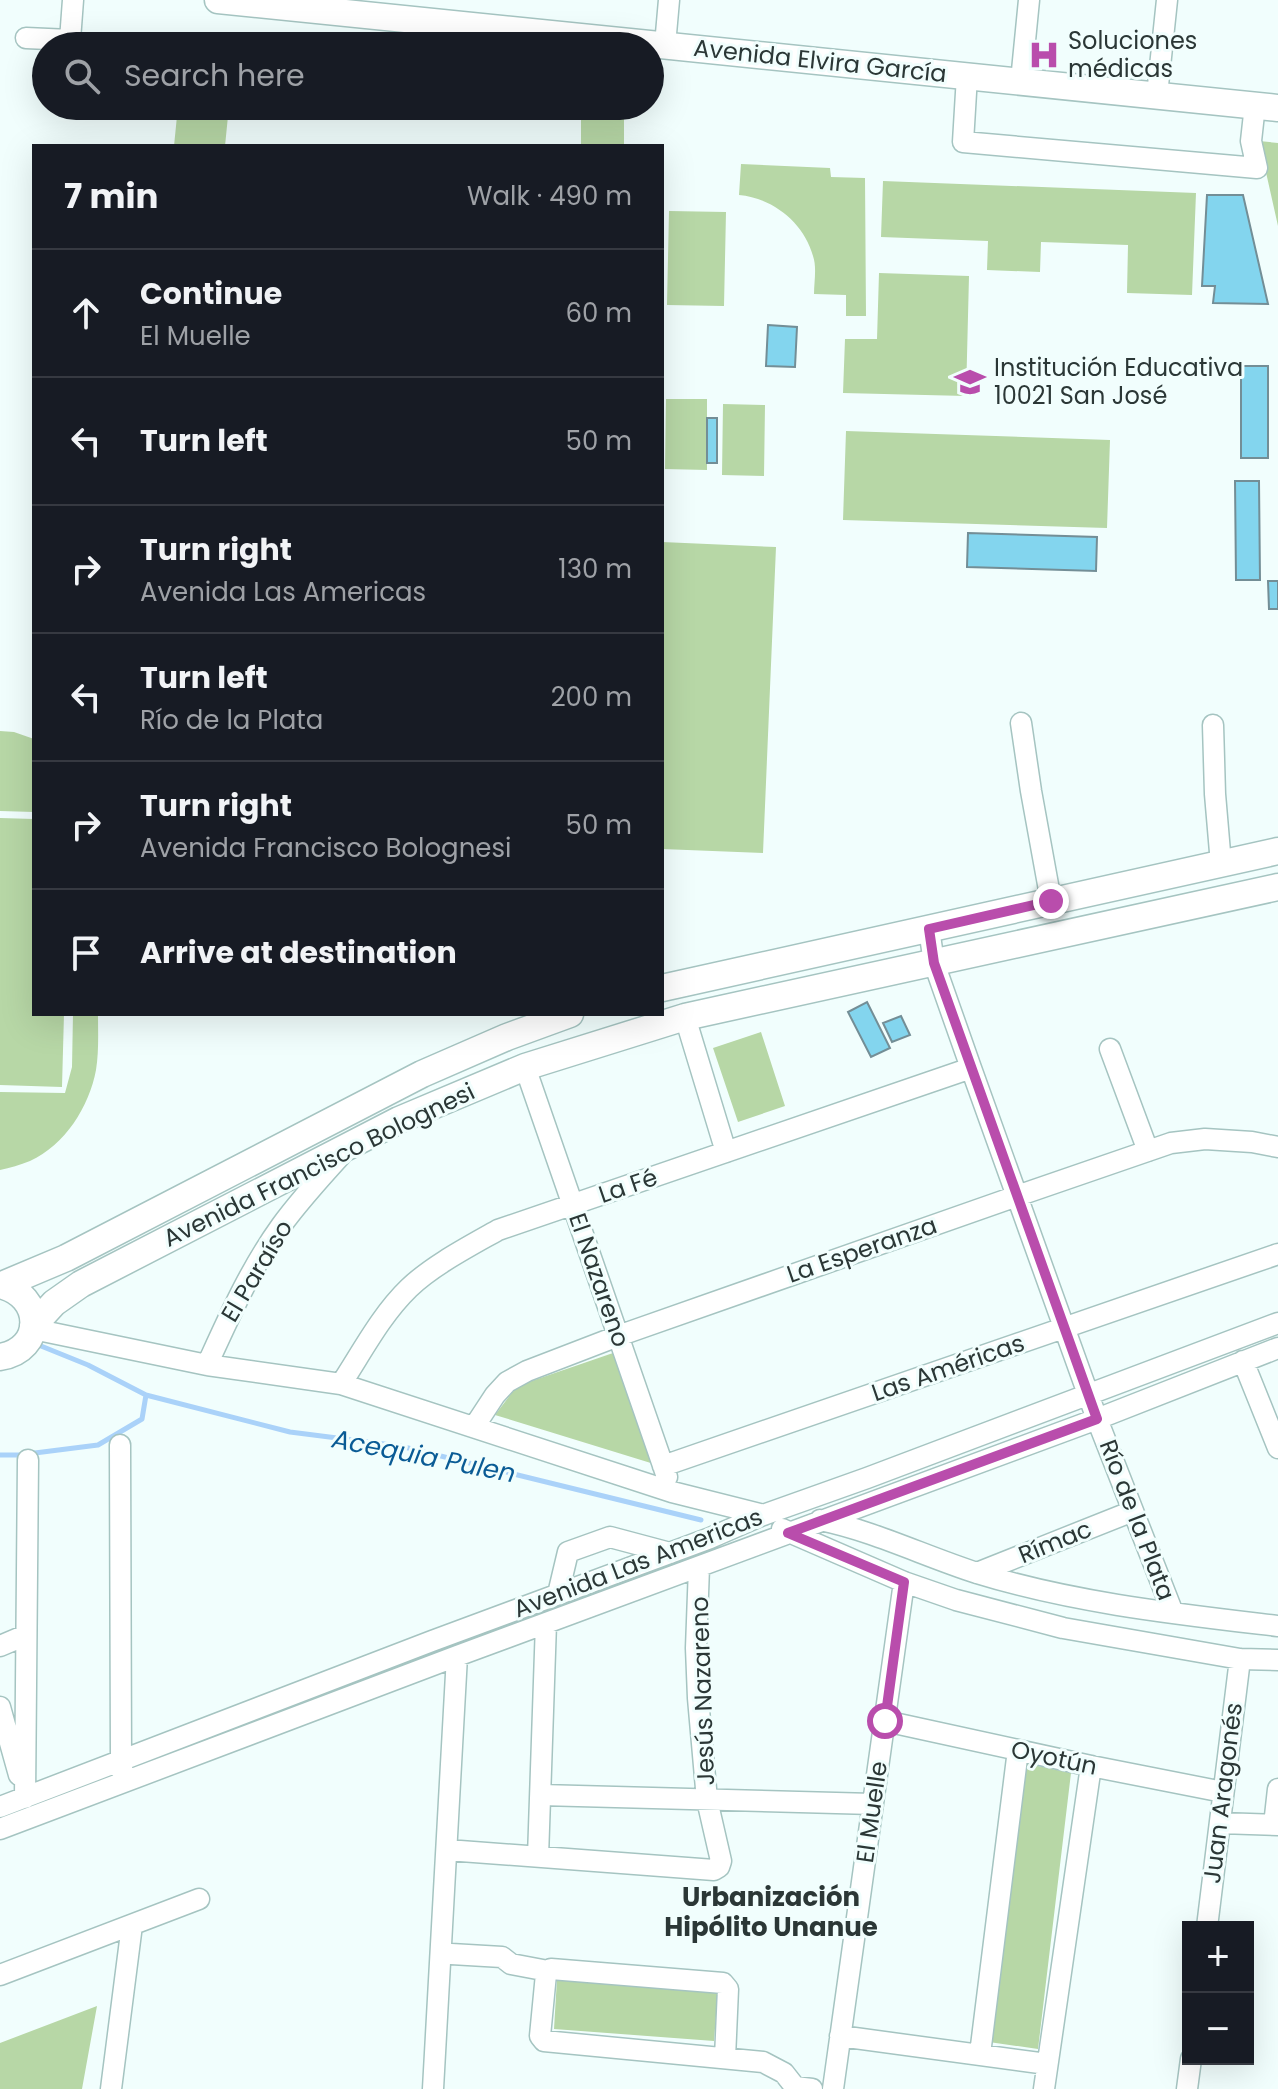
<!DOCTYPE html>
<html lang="en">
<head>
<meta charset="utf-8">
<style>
	:root { --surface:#171b24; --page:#242831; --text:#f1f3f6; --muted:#9ea1a6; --line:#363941 }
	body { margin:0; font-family:Poppins,sans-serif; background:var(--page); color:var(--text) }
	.controls { position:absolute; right:24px; bottom:24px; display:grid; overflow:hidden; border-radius:0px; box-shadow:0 8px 32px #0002 }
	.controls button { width:72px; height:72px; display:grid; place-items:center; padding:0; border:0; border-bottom:2px solid var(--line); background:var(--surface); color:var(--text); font:40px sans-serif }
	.stop { position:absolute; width:24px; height:24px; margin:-18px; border:6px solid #b94dac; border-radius:50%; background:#fff }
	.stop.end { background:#b94dac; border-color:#fff; box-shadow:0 2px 8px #0008 }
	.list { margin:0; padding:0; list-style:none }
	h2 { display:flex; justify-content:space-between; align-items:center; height:104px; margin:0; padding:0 32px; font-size:34px }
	h2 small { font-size:26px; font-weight:400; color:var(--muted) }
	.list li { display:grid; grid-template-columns:52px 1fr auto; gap:24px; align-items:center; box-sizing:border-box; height:128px; padding:0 32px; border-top:2px solid var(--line) }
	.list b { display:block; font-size:30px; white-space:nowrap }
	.list p { margin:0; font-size:26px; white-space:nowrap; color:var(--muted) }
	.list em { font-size:26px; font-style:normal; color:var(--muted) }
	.icon { flex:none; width:44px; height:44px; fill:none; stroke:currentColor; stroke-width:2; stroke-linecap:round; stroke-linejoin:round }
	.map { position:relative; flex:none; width:1278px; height:2089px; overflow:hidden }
	.search { position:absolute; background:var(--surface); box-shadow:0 8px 32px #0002; left:32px; top:32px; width:632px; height:88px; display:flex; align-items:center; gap:20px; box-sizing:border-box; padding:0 28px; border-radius:44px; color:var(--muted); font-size:30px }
	.panel { position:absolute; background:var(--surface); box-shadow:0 8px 32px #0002; left:32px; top:144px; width:632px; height:872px; border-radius:0px }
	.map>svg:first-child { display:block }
	.green { fill:#b7d7a6 }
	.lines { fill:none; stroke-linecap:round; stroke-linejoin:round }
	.stream { stroke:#aad2f9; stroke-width:5 }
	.building { fill:#83d5ee; stroke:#738e96; stroke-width:2 }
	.minor-casing { stroke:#a5c4c1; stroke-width:23 }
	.major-casing { stroke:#a5c4c1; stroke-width:29 }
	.minor { stroke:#fff; stroke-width:20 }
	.major { stroke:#fff; stroke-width:26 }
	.route { stroke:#b94dac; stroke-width:10 }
	.labels { text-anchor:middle; stroke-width:6; stroke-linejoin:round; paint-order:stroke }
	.poi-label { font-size:24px; fill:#2b3736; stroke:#f1fefd; text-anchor:start }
	.street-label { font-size:24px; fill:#2b3736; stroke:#f1fefd }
	.water-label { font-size:26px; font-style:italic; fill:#0a5b95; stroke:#f1fefd }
	.neighbourhood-label { font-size:26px; font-weight:bold; fill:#2b3736; stroke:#f1fefd }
</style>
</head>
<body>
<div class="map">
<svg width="1278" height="2089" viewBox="0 0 1278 2089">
	<rect width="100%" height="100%" fill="#f1fefd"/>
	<path class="green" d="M178 106H229L225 146H174Z
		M581 106H624V146H581Z
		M1259 141 1278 143V226Z
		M741 164 830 168 831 177 865 178 866 316H846V295L814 294C814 282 817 267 813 256 804 223 773 198 739 195Z
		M883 181 1196 193 1192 295 1127 293 1128 245 1041 242 1040 272 987 270 988 241 881 237Z
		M669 211 726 212 724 306 667 305Z
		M879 273 969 276 966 396 843 393 845 339H877Z
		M666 399H707V470L665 469Z
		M723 404 765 405 764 476 722 475Z
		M846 431 1110 440 1107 528 843 520Z
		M662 542 776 547 763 853 662 849Z
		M0 731 14 732 34 739V812L0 811Z
		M0 818 34 819V1014H64L62 1087 0 1085Z
		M73 1014H98C98 1032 99 1052 96 1070 89 1107 65 1145 30 1161 20 1165 10 1168 0 1170V1092L65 1093 72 1067Z
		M761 1032 785 1106 738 1122 713 1048Z
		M613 1353 654 1464 495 1415 517 1386Z
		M1024 1763 1071 1773 1038 2049 989 2042Z
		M557 1979 718 1991 714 2041 554 2029Z
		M97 2006 82 2089H0V2043Z"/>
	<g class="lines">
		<path class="stream" d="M41 1346 88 1365 146 1395 290 1432 400 1446 701 1520
			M0 1455H19L98 1445 142 1419 146 1395"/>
	</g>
	<path class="building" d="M1207 195H1243L1268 304 1213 303 1215 286H1202Z
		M768 325 797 327 795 367 766 366Z
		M1241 366H1268V458H1241Z
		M707 418H717V463H707Z
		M1235 481H1259L1260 580H1236Z
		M968 533 1097 537 1096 571 967 567Z
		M1268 581H1278V609H1269Z
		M867 1002 890 1048 871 1057 848 1012Z
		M901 1016 910 1035 892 1042 883 1023Z"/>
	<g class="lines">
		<defs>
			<path id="minor" d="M26 38 70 40 73 0
				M665 45 669 0
				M967 76 963 142 1257 168 1251 141 1255 105
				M1021 81 1029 0
				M1157 95 1167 0
				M1021 723 1031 791 1051 901
				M1213 725 1215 794 1221 864
				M929 929 934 963 971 1068 1097 1419 1173 1613
				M685 1017 726 1152
				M1110 1049 1148 1151
				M525 1067 667 1477
				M33 1329 207 1365 341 1384 672 1492 764 1515
				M1243 1361 1278 1448
				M207 1365C229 1317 250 1269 281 1226 299 1201 321 1177 342 1154
				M341 1384C362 1352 381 1315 409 1288 433 1265 470 1246 498 1230L971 1068
				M474 1427 495 1395 507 1382 527 1371 618 1336 1017 1196 1171 1143 1205 1139 1252 1142 1278 1147
				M120 1445 121 1761 123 1774
				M663 1466 1278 1254
				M820 1520C874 1531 924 1556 977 1573 1074 1603 1177 1614 1278 1626
				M782 1529 904 1582 956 1600 1063 1628 1240 1659 1278 1660
				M977 1573 1133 1511
				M558 1594 568 1552 610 1537 670 1553
				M0 1646 26 1635
				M0 1707 19 1775
				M885 1721 1091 1766 1223 1792
				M541 1795 873 1804
				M25 1798 28 1460
				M0 1807 432 1641 710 1538 763 1515 867 1478 1278 1323
				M1220 1823 1278 1825
				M1274 1825 1278 1789
				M0 1829 457 1656 1097 1419 1278 1348
				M447 1850 714 1870 719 1867 721 1861 707 1800 698 1698 696 1648 699 1567
				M538 1857 546 1623
				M1207 1927 1240 1659
				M451 1954 502 1957 511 1964 548 1971
				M0 1975 199 1899
				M840 2036 1047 2064
				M980 2054 1018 1750
				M725 2058 728 1989 723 1983 551 1969 546 1974 540 2036 544 2041 763 2062 784 2073 795 2087 812 2089
				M111 2089 132 1925
				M433 2089 457 1656
				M833 2089 904 1582
				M1044 2089 1091 1766
				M1187 2089 1191 2059"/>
			<path id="major" d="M218 0 1278 108
				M662 988 1278 851
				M0 1285C44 1295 45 1350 0 1357
				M2 1285 66 1258 422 1074 507 1037 570 1014
				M33 1326 54 1303 81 1284 399 1120 525 1067 685 1017 1278 887"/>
		</defs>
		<use href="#minor" class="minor-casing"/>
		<use href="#major" class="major-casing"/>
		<use href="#minor" class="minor"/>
		<use href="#major" class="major"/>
	</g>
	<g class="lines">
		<path class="route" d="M885 1721 904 1582 788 1533 1097 1419 934 963 929 929 1051 901"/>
	</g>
	<defs>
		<symbol id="hospital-bare" viewBox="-9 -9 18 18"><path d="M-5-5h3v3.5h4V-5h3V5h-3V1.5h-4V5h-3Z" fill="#b94dac" stroke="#f1fefd" stroke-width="2.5" paint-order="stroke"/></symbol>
		<symbol id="school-bare" viewBox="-9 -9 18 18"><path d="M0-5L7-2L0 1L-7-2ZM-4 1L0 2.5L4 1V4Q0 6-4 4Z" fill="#b94dac" stroke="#f1fefd" stroke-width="2.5" paint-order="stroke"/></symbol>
	</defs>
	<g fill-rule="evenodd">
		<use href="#hospital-bare" x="1022" y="33" width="44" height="44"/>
		<use href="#school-bare" x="948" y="360" width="44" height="44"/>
	</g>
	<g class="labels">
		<g class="poi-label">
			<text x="1068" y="49">Soluciones<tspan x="1068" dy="28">médicas</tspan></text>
			<text x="994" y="376">Institución Educativa<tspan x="994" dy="28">10021 San José</tspan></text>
		</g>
		<g class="street-label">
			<text transform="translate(820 61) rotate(6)" y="8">Avenida Elvira García</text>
			<text transform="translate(319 1165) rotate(-26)" y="8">Avenida Francisco Bolognesi</text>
			<text transform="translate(628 1186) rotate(-19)" y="8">La Fé</text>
			<text transform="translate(862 1250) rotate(-19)" y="8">La Esperanza</text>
			<text transform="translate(257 1271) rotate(-59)" y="8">El Paraíso</text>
			<text transform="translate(599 1280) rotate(71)" y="8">El Nazareno</text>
			<text transform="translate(948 1368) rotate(-19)" y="8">Las Américas</text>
			<text transform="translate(1137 1520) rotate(69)" y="8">Río de la Plata</text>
			<text transform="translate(1055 1542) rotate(-22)" y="8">Rímac</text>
			<text transform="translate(638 1563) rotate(-21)" y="8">Avenida Las Americas</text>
			<text transform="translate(703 1691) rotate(-92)" y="8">Jesús Nazareno</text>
			<text transform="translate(1054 1758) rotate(12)" y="8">Oyotún</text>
			<text transform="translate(1223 1793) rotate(-83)" y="8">Juan Aragonés</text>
			<text transform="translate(872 1812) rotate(-82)" y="8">El Muelle</text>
		</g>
		<g class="water-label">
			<text transform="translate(424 1456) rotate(11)" y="9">Acequia Pulen</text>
		</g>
		<g class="neighbourhood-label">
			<text x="771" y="1906">Urbanización<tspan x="771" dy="30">Hipólito Unanue</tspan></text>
		</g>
	</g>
</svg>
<div class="controls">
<button>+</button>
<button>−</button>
</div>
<div class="stop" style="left:885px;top:1721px"></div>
<div class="stop end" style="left:1051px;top:901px"></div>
<div class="search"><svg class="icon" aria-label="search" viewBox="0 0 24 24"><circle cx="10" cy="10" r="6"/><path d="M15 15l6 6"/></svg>Search here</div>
<section class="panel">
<h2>7 min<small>Walk · 490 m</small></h2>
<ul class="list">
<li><svg class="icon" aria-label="ahead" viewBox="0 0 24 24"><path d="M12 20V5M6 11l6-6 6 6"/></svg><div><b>Continue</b><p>El Muelle</p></div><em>60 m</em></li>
<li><svg class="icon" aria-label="left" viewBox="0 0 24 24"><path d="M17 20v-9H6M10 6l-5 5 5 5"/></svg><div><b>Turn left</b></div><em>50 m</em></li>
<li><svg class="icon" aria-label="right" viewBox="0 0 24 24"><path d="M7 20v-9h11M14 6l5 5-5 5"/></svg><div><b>Turn right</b><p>Avenida Las Americas</p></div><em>130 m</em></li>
<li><svg class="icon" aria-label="left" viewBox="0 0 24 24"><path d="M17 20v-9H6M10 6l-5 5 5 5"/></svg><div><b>Turn left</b><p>Río de la Plata</p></div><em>200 m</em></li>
<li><svg class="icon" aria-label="right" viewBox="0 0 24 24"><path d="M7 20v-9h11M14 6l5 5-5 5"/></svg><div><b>Turn right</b><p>Avenida Francisco Bolognesi</p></div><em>50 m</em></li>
<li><svg class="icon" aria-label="arrive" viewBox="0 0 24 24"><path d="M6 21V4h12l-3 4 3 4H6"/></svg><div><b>Arrive at destination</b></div></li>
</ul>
</section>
</div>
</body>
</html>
